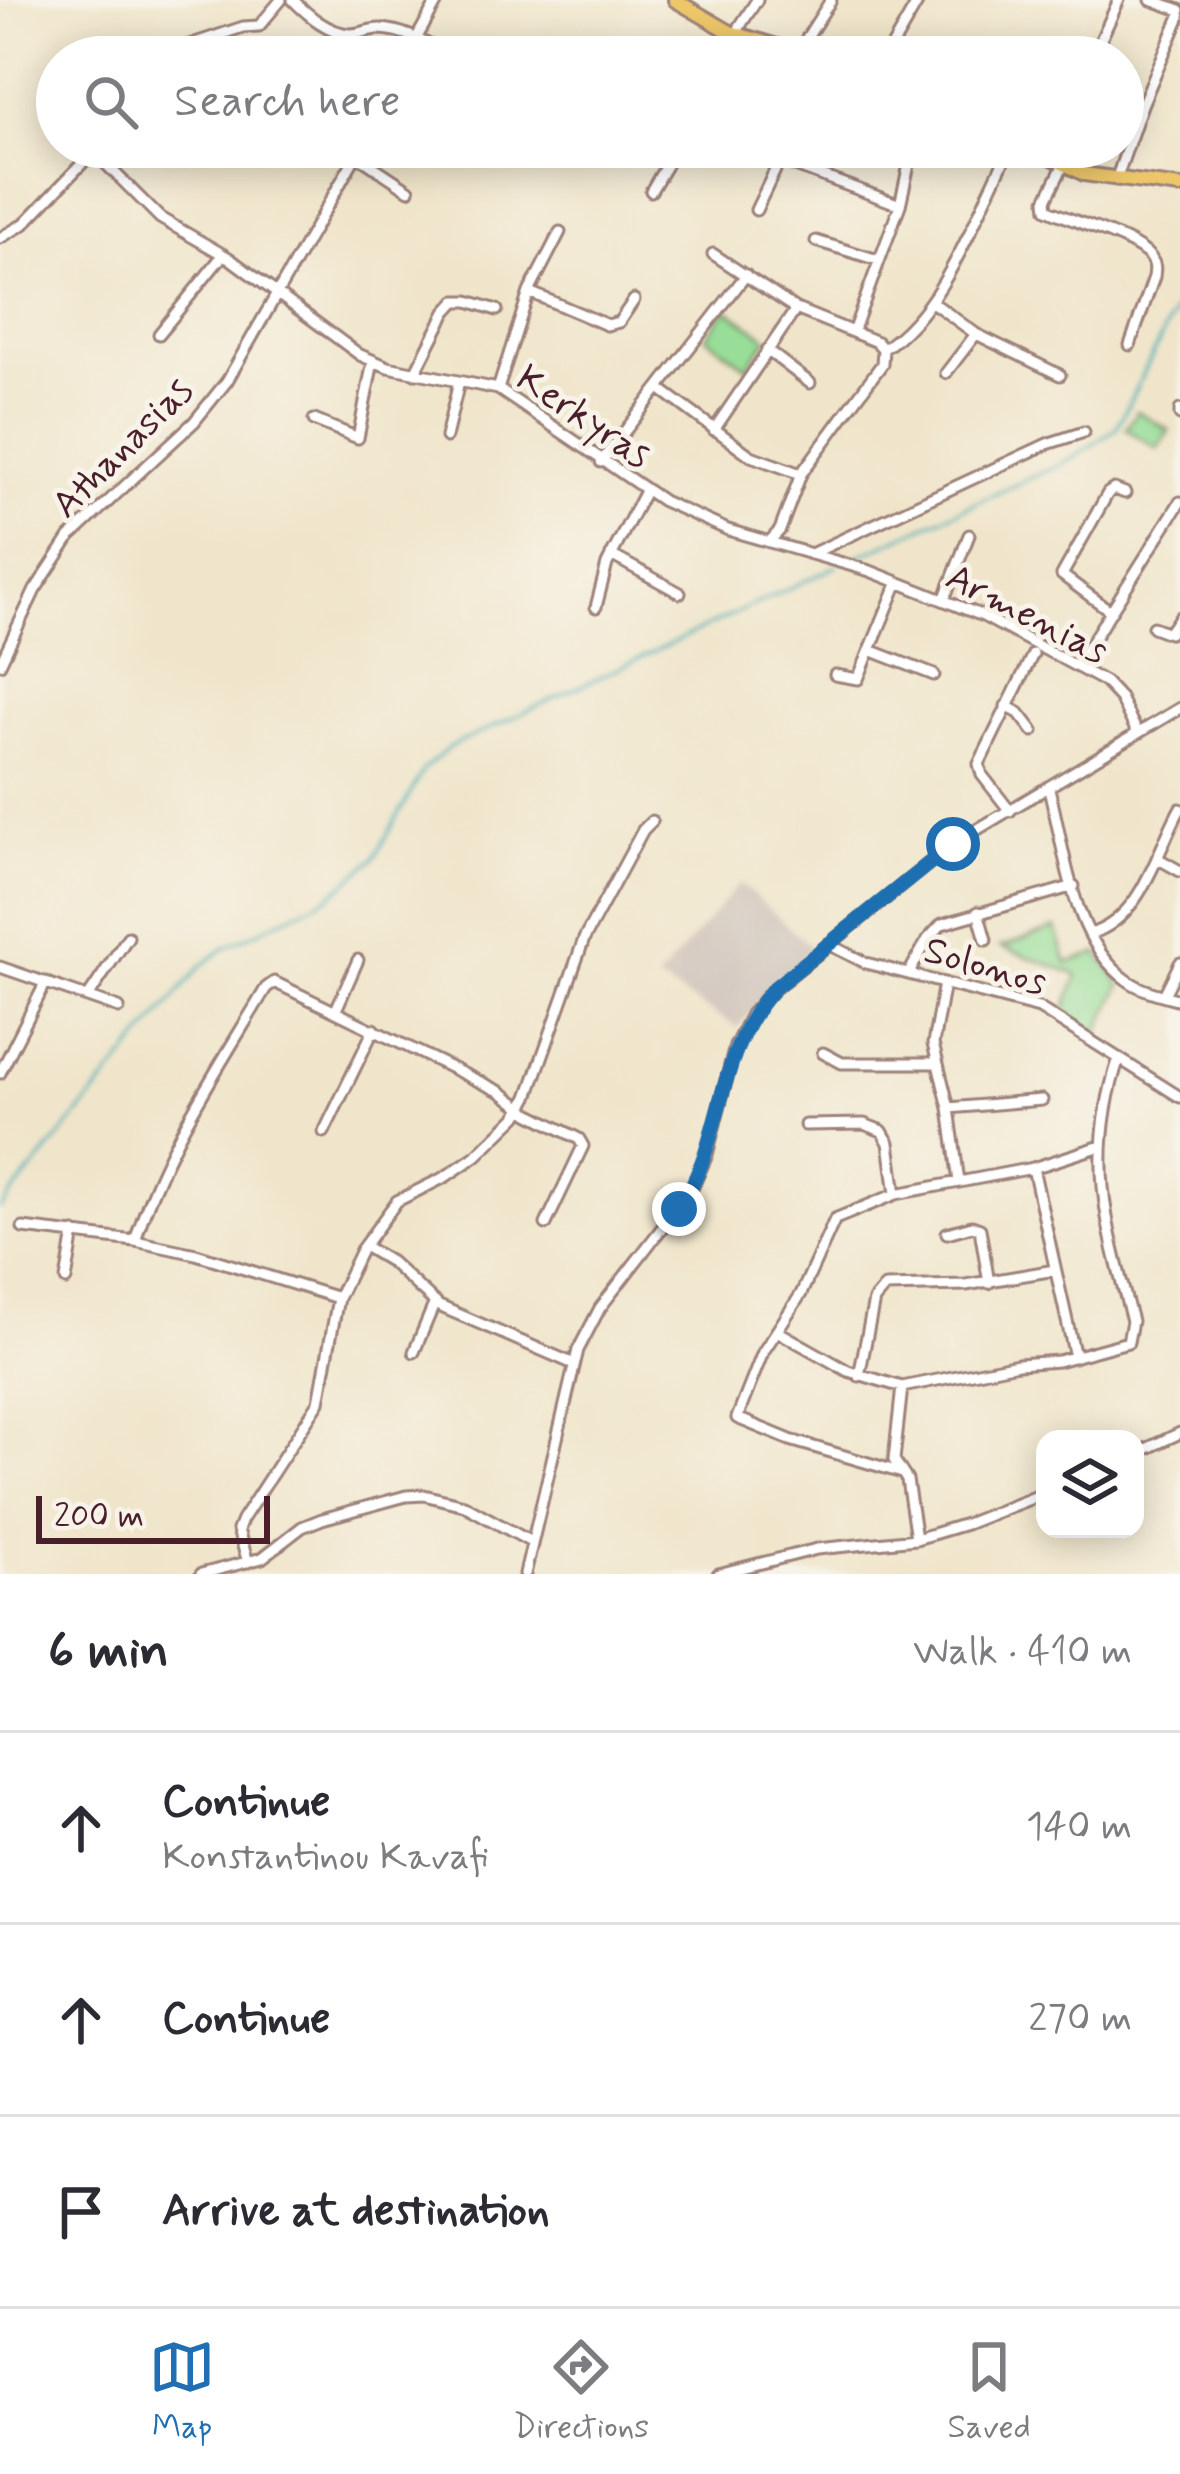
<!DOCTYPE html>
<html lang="en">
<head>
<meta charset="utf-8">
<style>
	:root { --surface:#fff; --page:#f7f7f7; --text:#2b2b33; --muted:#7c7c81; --line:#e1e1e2; --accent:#1f6fb2 }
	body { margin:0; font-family:Mynerve,sans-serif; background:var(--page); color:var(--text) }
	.controls { position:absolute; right:36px; bottom:36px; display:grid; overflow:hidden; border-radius:24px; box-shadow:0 6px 30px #0003 }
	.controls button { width:108px; height:108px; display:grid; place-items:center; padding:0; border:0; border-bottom:3px solid var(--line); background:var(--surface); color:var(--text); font:60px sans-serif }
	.scale { position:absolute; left:36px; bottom:30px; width:234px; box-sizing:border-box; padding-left:12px; border:6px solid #4a1f2b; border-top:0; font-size:33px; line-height:42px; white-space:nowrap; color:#4a1f2b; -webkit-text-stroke:9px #f7f3e8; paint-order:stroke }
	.stop { position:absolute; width:36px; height:36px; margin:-27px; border:9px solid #1f6fb2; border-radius:50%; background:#fff }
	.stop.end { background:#1f6fb2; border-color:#fff; box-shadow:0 3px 12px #0008 }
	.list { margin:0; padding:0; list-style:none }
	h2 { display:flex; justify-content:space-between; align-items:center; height:156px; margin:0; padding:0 48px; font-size:51px }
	h2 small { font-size:39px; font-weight:400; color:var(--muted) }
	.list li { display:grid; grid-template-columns:78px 1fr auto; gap:36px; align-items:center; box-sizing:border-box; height:192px; padding:0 48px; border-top:3px solid var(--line) }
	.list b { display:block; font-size:45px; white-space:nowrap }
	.list p { margin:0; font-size:39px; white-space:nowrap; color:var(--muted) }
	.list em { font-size:39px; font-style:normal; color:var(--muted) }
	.icon { flex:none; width:66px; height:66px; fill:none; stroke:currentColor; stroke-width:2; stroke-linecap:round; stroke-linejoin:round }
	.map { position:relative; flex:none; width:1180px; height:1574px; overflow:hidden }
	.search { position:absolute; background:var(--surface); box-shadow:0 6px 30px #0003; left:36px; right:36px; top:36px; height:132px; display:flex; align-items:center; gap:30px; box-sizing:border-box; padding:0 42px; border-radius:66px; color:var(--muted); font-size:45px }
	.sheet { height:732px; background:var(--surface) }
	nav { display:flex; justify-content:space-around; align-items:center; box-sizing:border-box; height:168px; border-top:3px solid var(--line); background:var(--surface); font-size:33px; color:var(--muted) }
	nav a { display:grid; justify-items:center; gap:6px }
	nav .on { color:var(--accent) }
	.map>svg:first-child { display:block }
	.industrial { fill:#cec2b9 }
	.green { fill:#98de98; stroke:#717e62; stroke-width:3 }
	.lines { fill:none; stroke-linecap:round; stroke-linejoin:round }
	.stream { stroke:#3bacb6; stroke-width:3 }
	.minor-casing { stroke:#9d827a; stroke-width:15 }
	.major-casing { stroke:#9d827a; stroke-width:18 }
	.minor { stroke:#fff; stroke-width:9 }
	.major { stroke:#ecc669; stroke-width:12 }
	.route { stroke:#1f6fb2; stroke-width:15 }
	.labels { text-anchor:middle; stroke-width:10; stroke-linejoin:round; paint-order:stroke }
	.street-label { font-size:39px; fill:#4a1f2b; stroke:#f7f3e8 }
</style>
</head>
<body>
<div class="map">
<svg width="1180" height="1574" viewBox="0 0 1180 1574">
	<rect width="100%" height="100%" fill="#f7f3e8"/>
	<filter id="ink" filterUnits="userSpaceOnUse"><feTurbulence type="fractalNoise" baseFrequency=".00833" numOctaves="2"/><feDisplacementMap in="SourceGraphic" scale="24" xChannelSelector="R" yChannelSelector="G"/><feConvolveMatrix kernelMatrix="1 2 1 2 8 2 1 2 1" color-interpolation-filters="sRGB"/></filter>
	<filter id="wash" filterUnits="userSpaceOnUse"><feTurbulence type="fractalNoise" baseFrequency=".004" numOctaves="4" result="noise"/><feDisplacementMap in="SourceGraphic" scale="48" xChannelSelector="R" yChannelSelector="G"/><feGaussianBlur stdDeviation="2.7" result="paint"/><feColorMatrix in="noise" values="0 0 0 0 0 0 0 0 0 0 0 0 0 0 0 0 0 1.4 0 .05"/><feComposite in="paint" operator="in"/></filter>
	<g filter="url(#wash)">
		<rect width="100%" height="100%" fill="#f0e5ca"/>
		<path class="industrial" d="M740 883 812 948 737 1027 657 980Z"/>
		<path class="green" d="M726 309 768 338 747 367 706 337Z
			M1137 411 1169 430 1158 449 1126 429Z
			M1056 928 1067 963 1098 953 1121 985 1097 1035 1064 1012 1078 975 1001 947Z"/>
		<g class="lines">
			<path class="stream" d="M846 562 1070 460 1116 429 1180 299
				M0 1209 200 967 226 947 330 896 374 859 424 769 450 747 837 566"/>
		</g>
	</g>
	<g filter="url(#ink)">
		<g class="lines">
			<defs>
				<path id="minor" d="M293 0C308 15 328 33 351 34 361 34 369 29 380 29 406 30 429 45 452 57
					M1151 0 1180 10
					M126 50 177 49 243 27 259 26 281 0
					M798 52 831 0
					M406 57 438 0
					M731 57 740 26 757 0
					M886 57 919 0
					M1093 57 1119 0
					M1123 97 1142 105
					M89 147 160 218 229 258 360 355 388 367 498 389 663 501 728 530 870 571 983 616 1105 682 1120 698 1137 732
					M744 147 900 205
					M356 155 409 190
					M1063 166 1046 200 1047 209C1073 223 1133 236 1151 258 1156 265 1155 269 1154 277L1130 345
					M1116 180 1142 105 1180 16
					M651 191 677 147
					M756 210 779 162
					M0 238 24 224 98 147
					M816 241 878 260
					M713 254 796 309 877 342 883 349
					M529 292 607 325 619 322 634 300
					M932 302 976 334 1060 375
					M853 332 900 205 913 147
					M159 334 223 255
					M883 349C946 309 976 212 1011 147
					M767 350 810 383
					M415 373 446 312 456 301H468L497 310
					M946 373 976 334
					M659 388 751 456 801 474
					M498 389 529 292 560 232
					M1180 410V415
					M314 420 358 438 373 361
					M714 430 796 309
					M446 437 459 382
					M601 462 746 275
					M769 542 780 530 801 474 882 364 883 349
					M811 554 1047 444 1084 432
					M611 555 680 593
					M944 600 969 535
					M596 607 607 564 645 491
					M1109 610 1062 575 1108 493 1114 489 1125 493
					M1153 627 1169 633 1180 617
					M870 650 934 675
					M0 664 35 590 70 537 194 422 227 381 361 147
					M1077 665 1180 502
					M835 675 858 679 898 582
					M1006 706 1019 713 1033 731
					M1049 789C1065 849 1072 941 1127 980 1142 991 1162 995 1180 1000
					M1010 811 982 775 979 764 1033 654
					M1157 858 1180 871
					M978 912 986 940
					M1090 934C1143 918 1156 852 1180 809
					M828 944 866 963 1039 1008 1180 1097
					M0 967 119 1008
					M909 973 928 939 942 924 1074 886
					M944 983 933 1044 949 1108 959 1182
					M1164 995 1180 963
					M88 997 128 937
					M336 1010 358 960
					M823 1053 842 1063H937
					M0 1073 46 982
					M949 1108 1042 1100
					M805 1125 864 1124 882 1131 889 1143 896 1194
					M324 1132 374 1029
					M1033 1168 1075 1357
					M23 1228 135 1241 196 1254 338 1298
					M947 1233 972 1226 980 1229 989 1283
					M135 1241C163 1150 218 1069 266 988L274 982 501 1092 529 1113 579 1139 583 1146 546 1224
					M364 1246 391 1262 439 1306 574 1364
					M66 1280 74 1233
					M777 1331 848 1371 902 1387 1018 1364 1058 1361 1128 1342 1132 1321C1106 1225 1086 1157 1119 1058
					M414 1352 435 1302
					M859 1376 874 1300 885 1287 966 1285 1055 1270
					M902 1387 894 1460 907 1480 916 1539
					M1135 1454 1180 1433
					M899 1472 790 1440 737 1418 763 1352 801 1294 835 1219 896 1194 1033 1168 1101 1146
					M248 1562 238 1530 242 1520 319 1402 338 1298 361 1250 397 1201 445 1177 476 1156 517 1116 528 1097 584 939 643 830 652 821
					M201 1574 262 1558 302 1527 322 1519 406 1496 424 1495 464 1505 531 1542
					M525 1574 578 1350 600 1308 692 1189 707 1155 735 1046 751 1014 773 990 953 844 1180 708
					M718 1574 817 1549 916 1539 966 1524 1045 1493"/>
				<path id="major" d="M675 0 730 32 814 57
					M1031 147 1084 174 1180 187"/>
			</defs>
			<use href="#minor" class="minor-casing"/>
			<use href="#major" class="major-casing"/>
			<use href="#minor" class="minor"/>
			<use href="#major" class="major"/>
		</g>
	</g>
	<g class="lines" filter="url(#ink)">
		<path class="route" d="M679 1209C725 1138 714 1056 773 989L953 844"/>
	</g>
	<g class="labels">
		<g class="street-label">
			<text transform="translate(585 415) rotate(34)" y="14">Kerkyras</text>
			<text transform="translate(121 446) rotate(-45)" y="14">Athanasias</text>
			<text transform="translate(1028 612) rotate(27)" y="14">Armenias</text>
			<text transform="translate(986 964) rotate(16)" y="14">Solonos</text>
		</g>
	</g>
</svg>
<div class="controls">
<button><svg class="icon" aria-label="layers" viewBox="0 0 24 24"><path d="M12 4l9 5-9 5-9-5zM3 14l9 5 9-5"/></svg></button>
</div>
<div class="scale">200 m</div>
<div class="stop" style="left:953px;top:844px"></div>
<div class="stop end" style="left:679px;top:1209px"></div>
<div class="search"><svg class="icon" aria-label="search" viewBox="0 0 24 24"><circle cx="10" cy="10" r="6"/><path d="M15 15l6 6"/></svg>Search here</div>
</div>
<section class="sheet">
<h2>6 min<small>Walk · 410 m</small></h2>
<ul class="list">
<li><svg class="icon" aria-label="ahead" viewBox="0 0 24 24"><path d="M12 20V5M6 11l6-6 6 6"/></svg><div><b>Continue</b><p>Konstantinou Kavafi</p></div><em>140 m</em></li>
<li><svg class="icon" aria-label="ahead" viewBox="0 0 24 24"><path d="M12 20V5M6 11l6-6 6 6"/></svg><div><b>Continue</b></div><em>270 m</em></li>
<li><svg class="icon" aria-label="arrive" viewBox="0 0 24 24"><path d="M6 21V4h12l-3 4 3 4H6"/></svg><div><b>Arrive at destination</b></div></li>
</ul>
</section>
<nav>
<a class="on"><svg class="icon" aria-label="map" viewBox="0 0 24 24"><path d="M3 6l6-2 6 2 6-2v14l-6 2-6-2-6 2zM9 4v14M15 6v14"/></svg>Map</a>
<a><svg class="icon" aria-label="directions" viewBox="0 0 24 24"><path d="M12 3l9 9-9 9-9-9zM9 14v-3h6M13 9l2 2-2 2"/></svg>Directions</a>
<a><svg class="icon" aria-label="saved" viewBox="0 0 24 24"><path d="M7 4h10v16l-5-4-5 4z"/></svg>Saved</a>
</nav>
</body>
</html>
